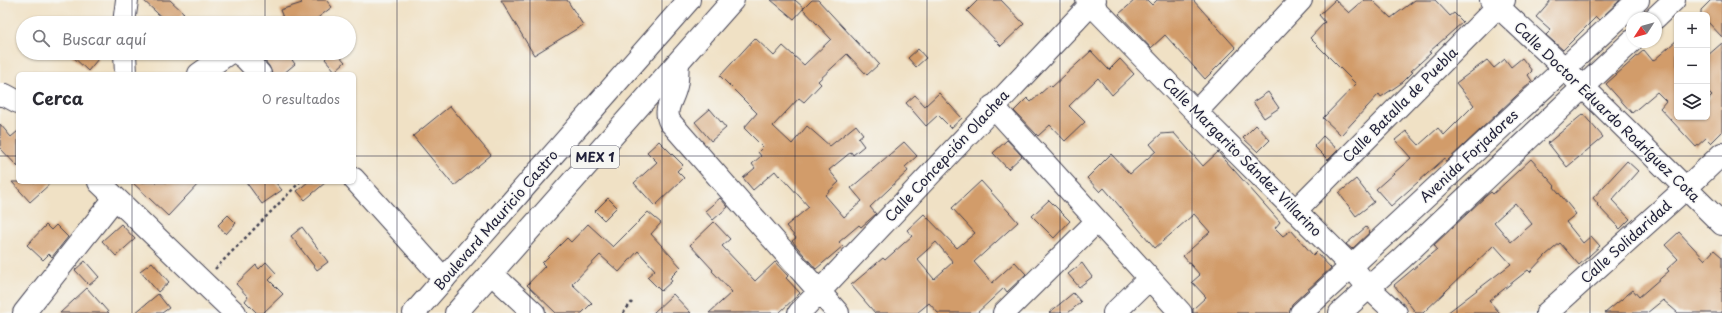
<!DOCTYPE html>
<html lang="es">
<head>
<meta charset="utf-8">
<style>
	:root { --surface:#fff; --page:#f7f7f7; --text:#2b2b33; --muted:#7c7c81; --line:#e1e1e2 }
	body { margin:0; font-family:"Playpen Sans",sans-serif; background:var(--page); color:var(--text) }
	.controls { position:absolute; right:12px; top:12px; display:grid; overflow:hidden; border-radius:6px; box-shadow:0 1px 3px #0004 }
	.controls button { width:36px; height:36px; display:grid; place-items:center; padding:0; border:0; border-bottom:1px solid var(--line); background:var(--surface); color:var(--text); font:20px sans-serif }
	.compass { position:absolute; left:1626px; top:12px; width:36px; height:36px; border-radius:50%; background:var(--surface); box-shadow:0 1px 3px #0004; rotate:234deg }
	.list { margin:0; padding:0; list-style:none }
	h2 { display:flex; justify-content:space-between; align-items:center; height:52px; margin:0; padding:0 16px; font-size:17px }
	h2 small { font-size:13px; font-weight:400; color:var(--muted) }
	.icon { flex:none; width:22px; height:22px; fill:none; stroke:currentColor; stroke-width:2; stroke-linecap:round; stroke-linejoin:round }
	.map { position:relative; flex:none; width:1722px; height:313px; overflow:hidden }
	.search { position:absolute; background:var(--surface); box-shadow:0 1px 3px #0004; left:16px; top:16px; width:340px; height:44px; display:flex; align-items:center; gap:10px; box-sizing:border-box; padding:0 14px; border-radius:22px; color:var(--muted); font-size:15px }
	.panel { position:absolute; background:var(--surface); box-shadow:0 1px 3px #0004; left:16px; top:72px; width:340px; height:112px; border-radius:6px }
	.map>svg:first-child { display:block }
	.building { fill:#d29c6b; fill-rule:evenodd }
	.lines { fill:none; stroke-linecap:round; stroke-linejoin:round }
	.minor-casing { stroke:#413f50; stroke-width:24 }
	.major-casing { stroke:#413f50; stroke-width:24 }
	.path { stroke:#413f50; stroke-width:2.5; stroke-dasharray:3 3; stroke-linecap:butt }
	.minor { stroke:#fff; stroke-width:22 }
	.major { stroke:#fff; stroke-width:22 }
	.grid { fill:none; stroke:#22223b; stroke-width:1; stroke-opacity:0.55 }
	.labels { text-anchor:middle; stroke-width:3; stroke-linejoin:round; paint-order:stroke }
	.shield { fill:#f6f6f2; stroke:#626272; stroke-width:1 }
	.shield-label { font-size:13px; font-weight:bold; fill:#22223b }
	.street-label { font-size:14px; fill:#22223b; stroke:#f6f6f2 }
</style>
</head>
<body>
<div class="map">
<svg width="1722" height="313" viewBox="0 0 1722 313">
	<rect width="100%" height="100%" fill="#f6f6f2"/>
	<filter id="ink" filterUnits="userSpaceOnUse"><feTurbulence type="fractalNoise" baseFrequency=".025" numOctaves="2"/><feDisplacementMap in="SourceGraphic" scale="8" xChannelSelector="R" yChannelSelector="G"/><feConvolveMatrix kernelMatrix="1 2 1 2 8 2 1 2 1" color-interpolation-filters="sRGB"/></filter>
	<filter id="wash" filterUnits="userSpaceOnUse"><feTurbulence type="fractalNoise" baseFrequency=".012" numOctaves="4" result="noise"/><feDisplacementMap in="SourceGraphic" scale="16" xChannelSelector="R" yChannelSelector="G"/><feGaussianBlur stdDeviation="0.9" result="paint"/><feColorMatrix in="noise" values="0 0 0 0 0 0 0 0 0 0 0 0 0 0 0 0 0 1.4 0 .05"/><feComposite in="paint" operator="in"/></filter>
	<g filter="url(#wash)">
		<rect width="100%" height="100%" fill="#f0e1c5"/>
		<g id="blocks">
			<path class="building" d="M143 0H170L184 13 174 23H168Z
				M299 0H326L332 7 311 23H285L280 10 302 3Z
				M501 0H567L583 25 534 55Z
				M771 0H795L804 8 794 19Z
				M812 0H818L868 54 869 53 879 64 867 75 847 54 818 81 821 84 804 102 799 98 773 126 792 144 807 126 830 146 856 125 863 134 858 138 864 146 853 155 851 152 829 170 839 182 825 195 844 217 862 201 851 188 904 142 917 156 905 167 908 171 870 207 876 214 861 227 859 225 839 242 843 246 816 269 792 241 796 238 786 226 809 207 780 175 779 176 775 171 753 190 743 178 755 168 752 164 761 156 758 152 763 147 744 128 757 113 720 76 755 38 774 56 783 46 804 65 831 39 803 9Z
				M978 0H1001L1024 24 1001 46 967 11Z
				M1135 0H1147L1152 5 1157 0H1193L1236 48 1205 79 1165 35 1151 48 1119 14Z
				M1335 0 1349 13 1364 0H1372L1391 18 1415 0H1435L1450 16 1454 13 1463 22 1429 52 1431 53 1411 71 1413 72 1403 82 1381 97 1379 94 1341 135 1323 118 1356 84 1310 38 1325 22 1319 15Z
				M1551 0H1620L1599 20 1596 17 1563 50 1546 35 1551 30 1536 17Z
				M1711 0H1722V37L1707 21V15H1701V10Z
				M1677 40V117H1707V101L1712 96 1707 91V56L1722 43V132L1711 143 1706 138 1696 147 1660 108 1666 101 1657 92 1632 113 1606 84 1644 50 1653 61Z
				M918 49 926 58 916 67 908 58Z
				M1091 51 1109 70 1120 59 1134 74 1112 95 1098 78 1069 106 1085 122 1065 141 1050 125 1038 136 1014 111 1027 98 1031 102 1050 85 1052 87Z
				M69 53H91L98 59 88 71Z
				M275 53H287L295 64 283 74H272L269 66 265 61Z
				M331 53H337L345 62 335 71 325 59Z
				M1522 58 1532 71 1528 75 1532 81 1446 162 1445 158 1391 206 1376 189 1411 158 1395 140 1406 131 1419 145 1438 128 1444 135 1474 105 1456 83 1487 60 1494 68 1505 59 1511 67Z
				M1268 92 1279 108 1264 118 1253 102Z
				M939 93 962 118 951 128 938 115 926 126 906 103 915 95 925 106Z
				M450 106 491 155 454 186 413 136Z
				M710 109 726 128 711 141 695 122Z
				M1583 114 1603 137 1567 167 1548 143Z
				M0 124 11 137 18 131V167L0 148Z
				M1256 125 1270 140 1258 152 1243 138Z
				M1174 133 1203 166 1218 152 1280 222 1275 228 1283 236 1291 230 1313 255 1316 252 1331 268 1292 304 1289 313H1193V309L1206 297 1192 282 1200 275 1183 256 1210 232 1194 214 1155 248 1104 188 1100 192 1087 178 1111 154 1130 174 1156 151 1150 144 1161 134Z
				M1323 136 1338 150 1328 160 1314 146Z
				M1007 140 1022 156 1008 169 993 153Z
				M659 141 683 165 677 171 684 178 655 206 634 183 657 162 647 152Z
				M1531 159 1555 186 1554 187 1576 214 1566 222 1583 243 1591 236 1600 246 1579 265 1560 243 1546 255 1530 272 1528 270 1489 301 1500 313H1447L1511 264 1494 245 1423 313H1416L1394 285 1437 249 1434 245 1486 196 1491 192 1493 194ZM1515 203 1532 224 1511 242 1494 222Z
				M1627 161 1638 171 1612 200 1630 219 1620 229 1597 205 1598 204 1593 198Z
				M1356 179 1374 202 1356 216 1339 193Z
				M981 181 1018 222 974 262 992 283 1015 262 1026 274 1007 292 1004 288 977 313H938L929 303 917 313H875L851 285 883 258 885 260 912 236 907 230 924 214 957 248 975 233 952 208ZM936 242 953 262 934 279 917 259Z
				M12 182H52L30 202Z
				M132 182H200L168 216Z
				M246 182H275L282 190 262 204Z
				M308 182H326L305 200 297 191Z
				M608 198 617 207 604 220 595 211Z
				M720 198 728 207 713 220 705 211Z
				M1049 200 1070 221 1054 238 1032 216Z
				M648 212 661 223 651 234 681 267 670 278 672 281 661 291 647 277 655 270 638 251 619 272 600 255 572 284 592 303 582 313H556L527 285 545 266 542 263 567 238 571 242 588 224 613 247Z
				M228 215 236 223 226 234 218 225Z
				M714 222 730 239 722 246 755 281 775 262 788 276 786 278 800 293 779 313H709L732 292 712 271 713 270 690 245Z
				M121 224 135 239 116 256 102 241Z
				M46 225 51 230 56 225 68 237 52 257 49 254 43 260 27 245Z
				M302 227 328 262 317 270 291 236Z
				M1366 227 1370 232 1352 249 1346 244Z
				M1679 232 1705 260 1714 250 1722 257V313H1678L1663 300 1647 313H1605L1633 290 1639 297 1669 271 1667 269 1678 259 1665 245Z
				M85 261 99 277 89 285 75 270Z
				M152 262 169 282 158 292 140 271Z
				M266 262 276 273 269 280 283 294 263 313H257L245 301 248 297 236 284 256 265 259 269Z
				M1082 263 1092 277 1079 287 1068 274Z
				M87 288 109 313H60Z
				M1073 293 1081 302 1068 313H1049Z
				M158 294 169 308 162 313H135Z
				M673 294 691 313H653Z"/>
		</g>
	</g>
	<g filter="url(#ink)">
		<use href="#blocks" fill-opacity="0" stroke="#413f50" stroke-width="1"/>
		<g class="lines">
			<defs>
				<path id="minor" d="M1087 0 1196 112 1351 266 1368 287 1396 313
					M1491 0 1564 68 1722 224
					M124 23 127 0
					M125 53 126 74
					M238 53 245 58 260 74
					M678 64C677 71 678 79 676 86 673 100 663 109 670 122L838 313
					M199 74 229 53
					M0 95H5L18 102
					M993 106 1181 313
					M1196 112 1301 0
					M354 179 444 279
					M99 182 235 313
					M1295 211 1504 0
					M491 273 534 313
					M24 313 115 198
					M799 313 1095 0
					M1004 313 1097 221
					M1114 313 1149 279
					M1547 313 1686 188 1722 154"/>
				<path id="major" d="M1655 18 1674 0
					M414 313 689 0
					M456 313 733 0
					M1301 313 1638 0
					M1340 313 1402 258 1632 41"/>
			</defs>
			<use href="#minor" class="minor-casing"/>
			<use href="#major" class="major-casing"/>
			<path class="path" d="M215 269 300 182
				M623 313 632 302"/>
			<use href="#minor" class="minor"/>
			<use href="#major" class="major"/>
		</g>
	</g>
	<path class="grid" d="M132 0V23M265 0V23M397 0V313M530 0V313M662 0V313M795 0V313M927 0V313M1060 0V313M1192 0V313M1325 0V313M1457 0V313M1590 0V313M132 53V74M265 53V74M0 156H18M354 156H1722M132 182V313M265 182V313"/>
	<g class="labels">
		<rect class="shield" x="571" y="146" width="48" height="22" rx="3"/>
		<g class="shield-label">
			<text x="595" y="162">MEX 1</text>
		</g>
		<g class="street-label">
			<text transform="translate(1400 105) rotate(-45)" y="5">Calle Batalla de Puebla</text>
			<text transform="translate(1607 112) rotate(44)" y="5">Calle Doctor Eduardo Rodríguez Cota</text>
			<text transform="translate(947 156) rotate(-47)" y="5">Calle Concepción Olachea</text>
			<text transform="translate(1469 156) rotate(-43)" y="5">Avenida Forjadores</text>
			<text transform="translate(1242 157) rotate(45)" y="5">Calle Margarito Sández Villarino</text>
			<text transform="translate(496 220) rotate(-49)" y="5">Boulevard Mauricio Castro</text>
			<text transform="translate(1626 242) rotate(-42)" y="5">Calle Solidaridad</text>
		</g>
	</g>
</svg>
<div class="controls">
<button>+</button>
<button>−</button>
<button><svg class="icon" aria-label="layers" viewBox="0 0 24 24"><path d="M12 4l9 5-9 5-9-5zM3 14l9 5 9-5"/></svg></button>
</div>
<svg class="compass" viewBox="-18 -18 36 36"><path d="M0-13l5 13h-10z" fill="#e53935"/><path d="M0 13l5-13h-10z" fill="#7c7c81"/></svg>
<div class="search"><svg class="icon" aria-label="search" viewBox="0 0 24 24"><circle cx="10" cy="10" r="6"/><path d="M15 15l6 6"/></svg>Buscar aquí</div>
<section class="panel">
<h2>Cerca<small>0 resultados</small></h2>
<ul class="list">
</ul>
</section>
</div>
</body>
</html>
